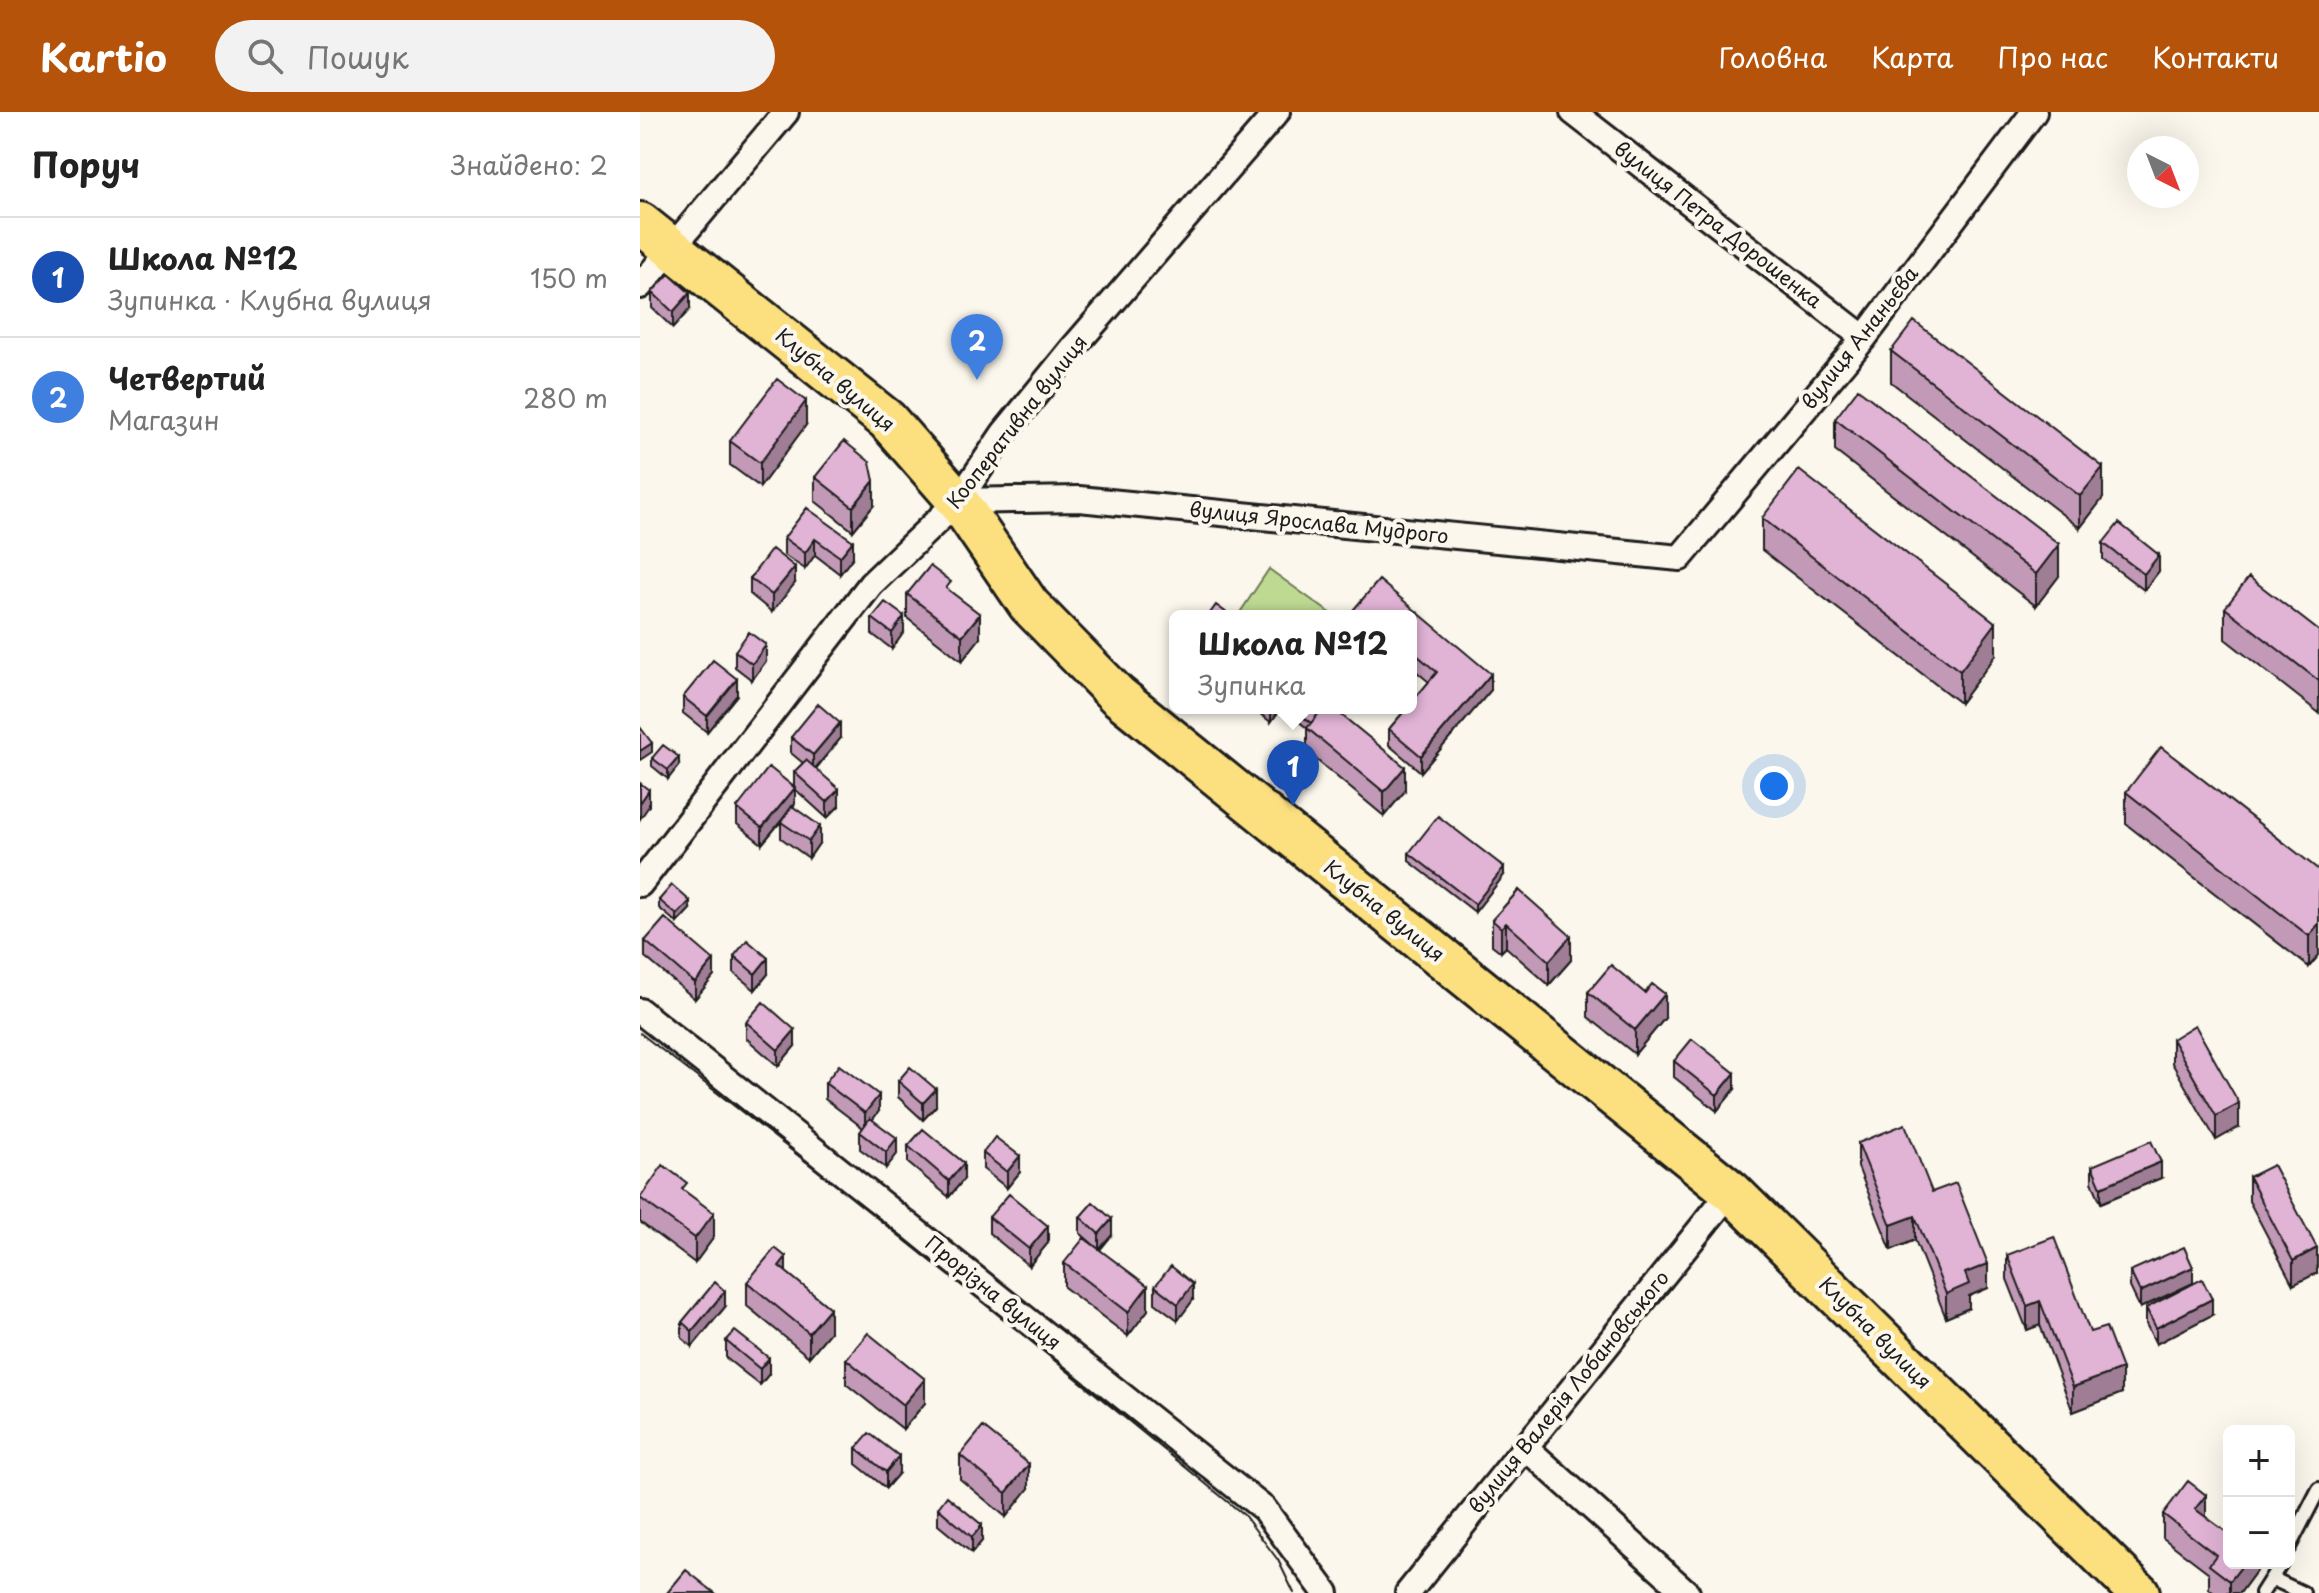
<!DOCTYPE html>
<html lang="uk">
<head>
<meta charset="utf-8">
<style>
	:root { --surface:#fff; --page:#f2f2f2; --text:#222; --muted:#767676; --line:#e0e0e0; --accent:#b45309 }
	body { margin:0; font-family:"Playpen Sans",sans-serif; background:var(--page); color:var(--text) }
	.controls { position:absolute; right:24px; bottom:24px; display:grid; overflow:hidden; border-radius:12px; box-shadow:0 8px 32px #0002 }
	.controls button { width:72px; height:72px; display:grid; place-items:center; padding:0; border:0; border-bottom:2px solid var(--line); background:var(--surface); color:var(--text); font:40px sans-serif }
	.compass { position:absolute; left:1487px; top:24px; width:72px; height:72px; border-radius:50%; background:var(--surface); box-shadow:0 8px 32px #0002; rotate:138deg }
	.you { position:absolute; left:1134px; top:674px; width:28px; height:28px; margin:-20px; border:6px solid #fff; border-radius:50%; background:#1a73e8; box-shadow:0 0 0 12px #1a73e833 }
	.badge { display:grid; place-items:center; width:52px; height:52px; border-radius:50%; background:var(--accent); color:#fff; font-size:26px; font-weight:700 }
	.pin { position:absolute; translate:-50% -66px; filter:drop-shadow(0 2px 4px #0008) }
	.pin::after { content:''; position:absolute; top:42px; width:28px; height:24px; background:inherit; clip-path:polygon(0 0,100% 0,50% 100%) }
	.popup { position:absolute; left:529px; top:498px; width:248px; height:104px; box-sizing:border-box; display:grid; place-content:center; border-radius:12px; background:var(--surface); filter:drop-shadow(0 2px 6px #0005); font-size:26px; white-space:nowrap; color:var(--muted) }
	.popup b { font-size:30px; color:var(--text) }
	.popup::after { content:''; position:absolute; left:50%; top:100%; margin-left:-16px; border:16px solid transparent; border-top-color:var(--surface) }
	.list { margin:0; padding:0; list-style:none }
	h2 { display:flex; justify-content:space-between; align-items:center; height:104px; margin:0; padding:0 32px; font-size:34px }
	h2 small { font-size:26px; font-weight:400; color:var(--muted) }
	.list li { display:grid; grid-template-columns:52px 1fr auto; gap:24px; align-items:center; box-sizing:border-box; height:120px; padding:0 32px; border-top:2px solid var(--line) }
	.list b { display:block; font-size:30px; white-space:nowrap }
	.list p { margin:0; font-size:26px; white-space:nowrap; color:var(--muted) }
	.list em { font-size:26px; font-style:normal; color:var(--muted) }
	.icon { flex:none; width:44px; height:44px; fill:none; stroke:currentColor; stroke-width:2; stroke-linecap:round; stroke-linejoin:round }
	.map { position:relative; flex:none; width:1679px; height:1481px; overflow:hidden }
	header { display:flex; align-items:center; gap:48px; box-sizing:border-box; height:112px; padding:0 40px; background:var(--accent); color:#fff }
	header strong { font-size:38px }
	nav { display:flex; gap:44px; margin-inline-start:auto; font-size:28px }
	.search { width:560px; height:72px; background:var(--page); display:flex; align-items:center; gap:20px; box-sizing:border-box; padding:0 28px; border-radius:44px; color:var(--muted); font-size:30px }
	main { display:flex }
	aside { flex:1; background:var(--surface) }
	.map>svg:first-child { display:block }
	.green { fill:#beda92; stroke:#6d7b57; stroke-width:2 }
	.lines { fill:none; stroke-linecap:round; stroke-linejoin:round }
	.lane-casing { stroke:#1c1c1c; stroke-width:18 }
	.street-casing { stroke:#1c1c1c; stroke-width:30 }
	.primary-casing { stroke:#1c1c1c; stroke-width:46 }
	.lane { stroke:#fbf7ec; stroke-width:12 }
	.street { stroke:#fbf7ec; stroke-width:24 }
	.primary { stroke:#fce080; stroke-width:40 }
	.tram { stroke:#1c1c1c; stroke-width:2 }
	.wall { fill:#c29ab7; stroke:#1c1c1c; stroke-width:2 }
	.shaded-wall { fill:#9e7d95; stroke:#1c1c1c; stroke-width:2 }
	.building { fill:#e1b3d5; stroke:#1c1c1c; stroke-width:2 }
	.labels { text-anchor:middle; stroke-width:8; stroke-linejoin:round; paint-order:stroke }
	.street-label { font-size:20px; fill:#1c1c1c; stroke:#fbf7ec }
</style>
</head>
<body>
<header>
<strong>Kartio</strong>
<div class="search"><svg class="icon" aria-label="search" viewBox="0 0 24 24"><circle cx="10" cy="10" r="6"/><path d="M15 15l6 6"/></svg>Пошук</div>
<nav><a>Головна</a><a>Карта</a><a>Про нас</a><a>Контакти</a></nav>
</header>
<main>
<aside>
<h2>Поруч<small>Знайдено: 2</small></h2>
<ul class="list">
<li><span class="badge" style="background:#1a4fb4">1</span><div><b>Школа №12</b><p>Зупинка · Клубна вулиця</p></div><em>150 m</em></li>
<li><span class="badge" style="background:#3f7fe0">2</span><div><b>Четвертий</b><p>Магазин</p></div><em>280 m</em></li>
</ul>
</aside>
<div class="map">
<svg width="1679" height="1481" viewBox="0 0 1679 1481">
	<rect width="100%" height="100%" fill="#fbf7ec"/>
	<filter id="ink" filterUnits="userSpaceOnUse"><feTurbulence type="fractalNoise" baseFrequency=".0125" numOctaves="2"/><feDisplacementMap in="SourceGraphic" scale="16" xChannelSelector="R" yChannelSelector="G"/><feConvolveMatrix kernelMatrix="1 2 1 2 8 2 1 2 1" color-interpolation-filters="sRGB"/></filter>
	<g filter="url(#ink)">
		<path class="green" d="M629 457 694 504H602L599 502Z"/>
		<g class="lines">
			<defs>
				<path id="lane" d="M1649 1435 1679 1377
					M1633 1467 1663 1481
					M1622 1481 1641 1451"/>
				<path id="street" d="M933 0 1224 226
					M0 174 146 0
					M318 389 439 387 1040 446 1224 226 1394 0
					M0 772 231 472 318 389 364 321 433 236 637 0
					M0 899 624 1397 686 1481
					M885 1335 1047 1481
					M768 1481 1091 1079"/>
				<path id="primary" d="M0 111 247 308 318 389 389 493 477 583 1091 1079 1499 1481"/>
			</defs>
			<use href="#lane" class="lane-casing"/>
			<use href="#street" class="street-casing"/>
			<use href="#primary" class="primary-casing"/>
			<use href="#lane" class="lane"/>
			<use href="#street" class="street"/>
			<use href="#primary" class="primary"/>
			<path class="tram" d="M0 921 262 1124 604 1403 638 1448 654 1481"/>
		</g>
		<path class="wall" d="M12 180 50 197 33 216 12 196Z
			M1251 239 1463 386 1440 416 1251 270Z
			M1195 307 1419 464 1396 494 1195 339Z
			M166 313 120 375 90 353V329Z
			M175 365 234 393 213 419 175 389Z
			M167 396 213 445 200 462 175 443 165 457 144 443V426Z
			M1122 406 1356 543 1320 591 1122 438Z
			M1463 431 1519 459 1504 478 1463 447Z
			M110 466 155 471 132 500 110 482Z
			M739 468 851 578 781 660 749 633V617L789 570 771 555V504Z
			M267 482 340 526 322 549 267 506Z
			M1585 496 1679 519V601L1585 527Z
			M232 506 264 520 252 537 232 522Z
			M95 539 126 549 112 568 95 555Z
			M97 583 67 620 43 601V585Z
			M612 596H693L765 679 744 704 667 640V616L641 596 631 610Z
			M151 625 200 627 176 657 199 694 187 706 155 677V692L153 695 180 730 169 746 141 726V710L143 707 122 732 97 712V696L154 675V660L163 651 151 641Z
			M12 646 39 653 28 667 12 654Z
			M1486 680 1679 758V843L1669 855 1486 712Z
			M769 741 864 763 835 800 769 749Z
			M879 778 931 848 909 873 866 835 861 840 852 833V808Z
			M19 788 50 797 37 811 19 796Z
			M5 829 74 864 55 887 5 845Z
			M94 844 128 862 115 878 94 861Z
			M948 880 1025 906 995 942 948 905Z
			M106 910 155 934 138 954 106 926Z
			M1532 927 1599 1015 1576 1028 1532 951Z
			M1034 949 1095 977 1077 999 1034 965Z
			M258 969 296 994 283 1008 258 985Z
			M185 971 239 999 232 1008 257 1042 246 1056 220 1037V1020L223 1016 185 987Z
			M1218 1031 1292 1080 1348 1176 1329 1184V1196L1306 1206 1275 1128 1251 1138 1218 1055Z
			M268 1034 324 1067 309 1085 268 1051Z
			M343 1041 380 1060 367 1076 343 1057Z
			M1452 1054 1521 1066 1461 1091 1452 1070Z
			M1609 1065 1677 1161 1653 1173 1609 1089Z
			M47 1081 74 1125 55 1151 0 1110V1085Z
			M349 1105 408 1131 389 1154 349 1121Z
			M440 1105 472 1123 460 1138 508 1198 488 1224 424 1175V1151L456 1135 440 1121Z
			M1367 1143 1450 1220 1482 1281 1433 1300 1400 1213 1387 1218 1367 1167Z
			M1490 1159 1553 1171 1500 1196 1490 1175Z
			M146 1160 190 1220 169 1245 107 1194V1170Z
			M515 1174 553 1188 538 1208 515 1191Z
			M85 1195 52 1235 42 1226V1210Z
			M1506 1196 1572 1203 1516 1232 1506 1212Z
			M86 1229 129 1262 120 1273 86 1246Z
			M206 1247 285 1291 263 1317 206 1272Z
			M216 1336 259 1361 246 1376 216 1352Z
			M320 1343 389 1376 366 1405 320 1367Z
			M298 1396 342 1429 332 1441 298 1413Z
			M1523 1402 1566 1405 1589 1451H1622L1600 1481H1574L1569 1477V1461L1523 1426Z"/>
		<path class="shaded-wall" d="M50 181V197L33 216V200Z
			M166 289V313L120 375V351Z
			M1463 355V386L1440 416V384Z
			M234 369V393L213 419V395Z
			M175 427V443L165 457V441Z
			M213 429V445L200 462V445Z
			M1419 432V464L1396 494V462Z
			M1519 443V459L1504 478V462Z
			M155 455V471L132 500V483Z
			M340 502V526L322 549V524Z
			M264 504V520L252 537V521Z
			M1356 511V543L1320 591V559Z
			M126 533V549L112 568V552Z
			M851 562V578L781 660V644Z
			M97 567V583L67 620V604Z
			M631 596H641L631 610Z
			M200 611V627L173 659V643Z
			M12 631V640L0 648V639Z
			M39 645V653L28 667V658Z
			M765 655V679L744 704V680Z
			M155 676V692L122 732V716Z
			M199 677V694L187 706V690Z
			M9 678V694L0 707V691Z
			M180 714V730L169 746V729Z
			M864 755V763L835 800V792Z
			M50 789V797L37 811V803Z
			M866 811V835L861 840V816Z
			M1679 811V843L1669 855V824Z
			M931 824V848L909 873V849Z
			M128 846V862L115 878V862Z
			M74 848V864L55 887V871Z
			M1025 882V906L995 942V918Z
			M155 918V934L138 954V938Z
			M1095 961V977L1077 999V983Z
			M296 977V994L283 1008V991Z
			M239 983V999L225 1018V1001Z
			M1599 991V1015L1576 1028V1004Z
			M257 1026V1042L246 1056V1040Z
			M380 1044V1060L367 1076V1060Z
			M1521 1050V1066L1461 1091V1075Z
			M324 1051V1067L309 1085V1069Z
			M74 1101V1125L55 1151V1126Z
			M1275 1104V1128L1251 1138V1113Z
			M472 1107V1123L459 1138V1122Z
			M408 1114V1131L389 1154V1137Z
			M1677 1136V1161L1653 1173V1149Z
			M146 1145V1169L139 1154Z
			M1348 1152V1176L1329 1184V1196L1306 1206V1182L1325 1161Z
			M1553 1155V1171L1500 1196V1180Z
			M553 1172V1188L538 1208V1192Z
			M508 1174V1198L488 1224V1200Z
			M85 1179V1195L52 1235V1219Z
			M1572 1187V1203L1516 1232V1216Z
			M1400 1189V1213L1387 1218V1194Z
			M190 1196V1220L169 1245V1221Z
			M129 1246V1262L120 1273V1257Z
			M1482 1257V1281L1433 1300V1275Z
			M285 1267V1291L263 1317V1293Z
			M259 1344V1361L246 1376V1360Z
			M389 1352V1376L366 1405V1381Z
			M1566 1383V1407L1555 1397Z
			M342 1413V1429L332 1441V1425Z
			M1604 1451H1622L1600 1481H1590V1469Z"/>
		<path class="building" d="M29 162 50 181 33 200 12 180Z
			M1274 209 1463 355 1440 384 1251 239Z
			M137 267 166 289 120 351 90 329Z
			M1218 277 1419 432 1396 462 1195 307Z
			M204 329 230 350 234 369 213 395 175 365Z
			M1159 358 1356 511 1320 559 1122 406Z
			M167 396 213 429 200 445 175 427 165 441 144 426Z
			M1479 411 1519 443 1504 462 1463 431Z
			M132 437 155 455 132 483 110 466Z
			M290 454 311 470 306 476 340 502 322 524 267 482Z
			M1609 465 1679 519V569L1585 496Z
			M739 468 851 562 781 644 749 617 767 596H771V591L797 560 771 538V504H708Z
			M245 490 264 504 252 521 232 506Z
			M576 493 591 504H568Z
			M109 520 126 533 112 552 95 539Z
			M73 548 97 567 67 604 43 585Z
			M178 592 200 611 173 643 151 625Z
			M651 596H683L671 611Z
			M683 596H693L765 655 744 680 667 616Z
			M0 615 12 631 0 639Z
			M23 633 39 645 28 658 12 646Z
			M1521 635 1679 758V811L1669 824 1486 680Z
			M166 648 199 677 187 690 154 660Z
			M129 655 155 676 122 716 97 696Z
			M0 671 9 678 0 691Z
			M152 694 180 714 169 729 141 710Z
			M798 704 864 755 835 792 769 741Z
			M32 773 50 789 37 803 19 788Z
			M879 778 931 824 909 849 866 811 861 816 852 808Z
			M25 806 74 848 55 871 5 829Z
			M107 828 128 846 115 862 94 844Z
			M971 853 1005 881 1012 872 1025 882 995 918 948 880Z
			M123 890 155 918 138 938 106 910Z
			M1555 913 1599 991 1576 1004 1532 927Z
			M1052 927 1095 961 1077 983 1034 949Z
			M199 953 239 983 225 1001 185 971Z
			M270 955 296 977 283 991 258 969Z
			M230 1006 257 1026 246 1040 220 1020Z
			M1265 1012 1292 1080 1316 1071 1348 1152 1325 1161 1329 1172 1306 1182 1275 1104 1251 1113 1218 1031Z
			M283 1017 324 1051 309 1069 268 1034Z
			M355 1025 380 1044 367 1060 343 1041Z
			M1511 1029 1521 1050 1461 1075 1452 1054Z
			M23 1053 47 1071 42 1077 74 1101 55 1126 0 1086Z
			M1633 1053 1677 1136 1653 1149 1609 1065Z
			M369 1082 408 1114 389 1137 349 1105Z
			M453 1090 472 1107 459 1122 440 1105Z
			M1414 1125 1450 1220 1466 1215 1482 1257 1433 1275 1400 1189 1387 1194 1367 1143Z
			M444 1126 508 1174 488 1200 424 1151Z
			M1544 1135 1553 1155 1500 1180 1490 1159Z
			M135 1136 146 1145 139 1154 190 1196 169 1221 107 1170Z
			M531 1154 553 1172 538 1192 515 1174Z
			M1562 1167 1572 1187 1516 1216 1506 1196Z
			M75 1170 85 1179 52 1219 42 1210Z
			M95 1219 129 1246 120 1257 86 1229Z
			M228 1221 285 1267 263 1293 206 1247Z
			M343 1315 389 1352 366 1381 320 1343Z
			M229 1321 259 1344 246 1360 216 1336Z
			M1548 1369 1566 1383 1555 1397 1589 1422V1451H1604L1590 1469 1569 1453 1576 1443 1523 1402Z
			M307 1384 342 1413 332 1425 298 1396Z
			M46 1458 75 1481H27Z"/>
	</g>
	<g class="labels">
		<g class="street-label">
			<text transform="translate(1078 113) rotate(38)" y="7">вулиця Петра Дорошенка</text>
			<text transform="translate(1220 226) rotate(-52)" y="7">вулиця Ананьєва</text>
			<text transform="translate(195 268) rotate(40)" y="7">Клубна вулиця</text>
			<text transform="translate(377 310) rotate(-52)" y="7">Кооперативна вулиця</text>
			<text transform="translate(679 411) rotate(6)" y="7">вулиця Ярослава Мудрого</text>
			<text transform="translate(744 799) rotate(39)" y="7">Клубна вулиця</text>
			<text transform="translate(353 1181) rotate(39)" y="7">Прорізна вулиця</text>
			<text transform="translate(1235 1221) rotate(45)" y="7">Клубна вулиця</text>
			<text transform="translate(929 1280) rotate(-51)" y="7">вулиця Валерія Лобановського</text>
		</g>
	</g>
</svg>
<div class="controls">
<button>+</button>
<button>−</button>
</div>
<svg class="compass" viewBox="-18 -18 36 36"><path d="M0-13l5 13h-10z" fill="#e53935"/><path d="M0 13l5-13h-10z" fill="#767676"/></svg>
<div class="you"></div>
<div class="pin badge" style="left:653px;top:694px;background:#1a4fb4">1</div>
<div class="popup"><b>Школа №12</b>Зупинка</div>
<div class="pin badge" style="left:337px;top:268px;background:#3f7fe0">2</div>
</div>
</main>
</body>
</html>
